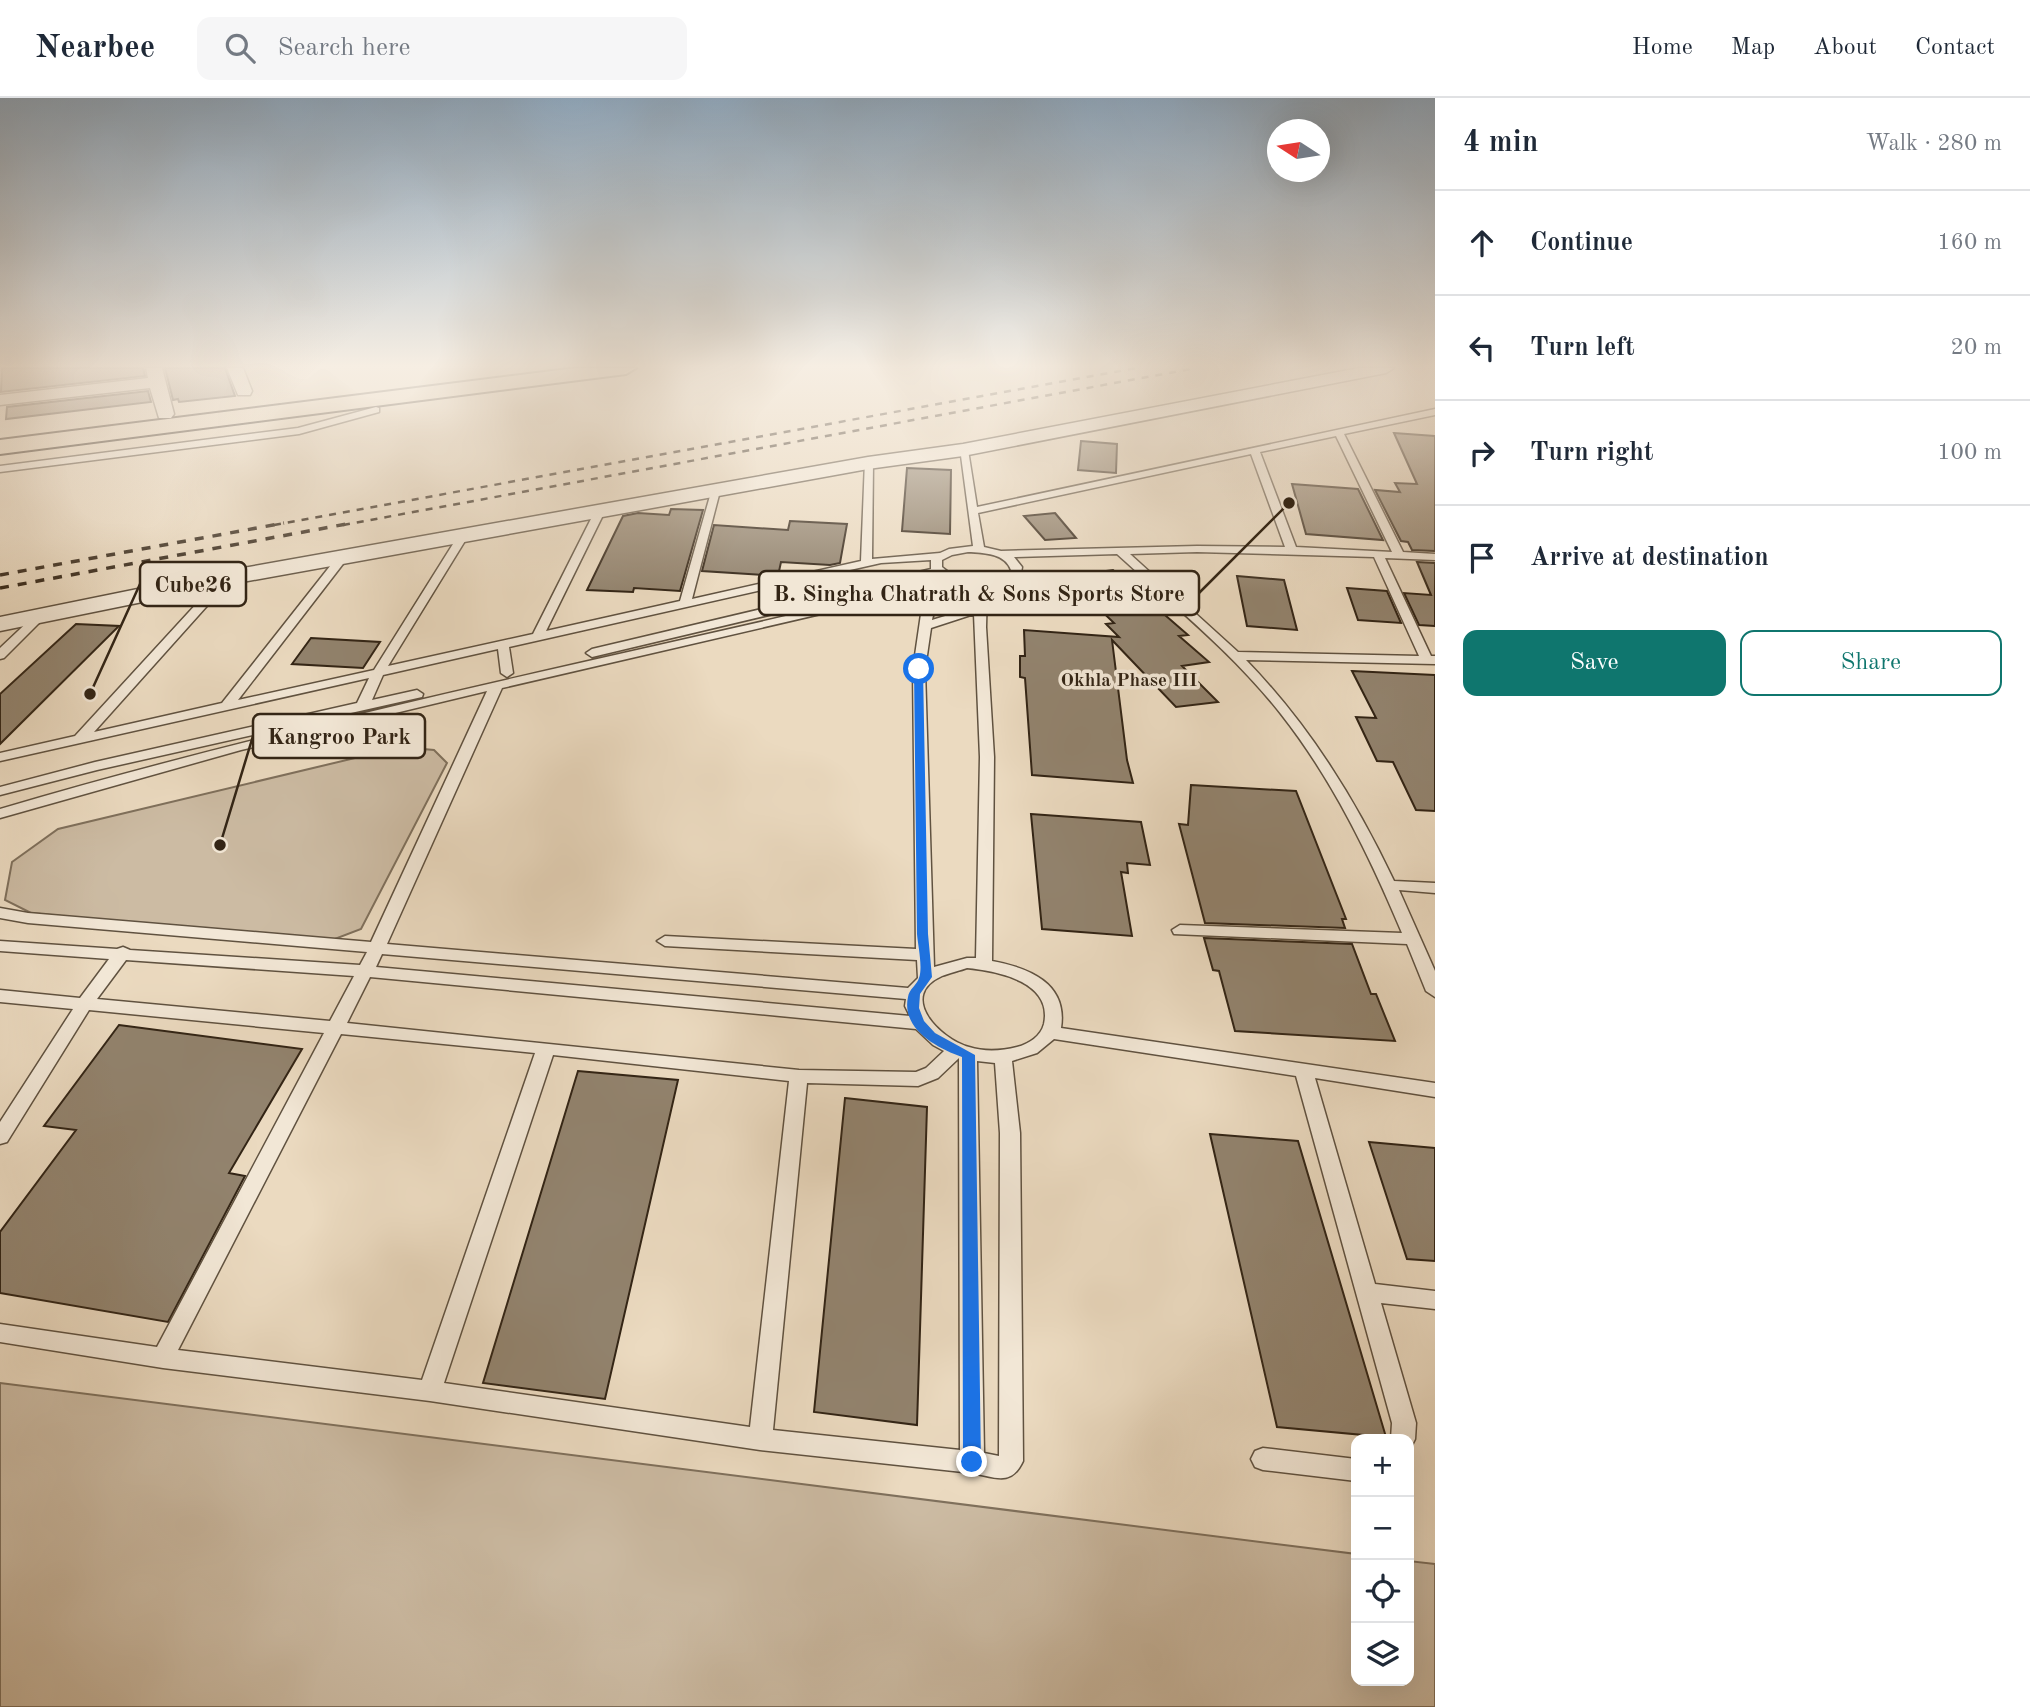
<!DOCTYPE html>
<html lang="en">
<head>
<meta charset="utf-8">
<style>
	:root { --surface:#fff; --page:#f6f6f7; --text:#1f2937; --muted:#747a83; --line:#e0e1e3; --accent:#0f766e }
	body { margin:0; font-family:"Old Standard TT",serif; background:var(--page); color:var(--text) }
	.controls { position:absolute; right:21px; bottom:21px; display:grid; overflow:hidden; border-radius:14px; box-shadow:0 7px 28px #0002 }
	.controls button { width:63px; height:63px; display:grid; place-items:center; padding:0; border:0; border-bottom:2px solid var(--line); background:var(--surface); color:var(--text); font:35px sans-serif }
	.compass { position:absolute; left:1267px; top:21px; width:63px; height:63px; border-radius:50%; background:var(--surface); box-shadow:0 7px 28px #0002; rotate:282deg }
	.stop { position:absolute; width:21px; height:21px; margin:-16px; border:5px solid #1a73e8; border-radius:50%; background:#fff }
	.stop.end { background:#1a73e8; border-color:#fff; box-shadow:0 2px 7px #0008 }
	.list { margin:0; padding:0; list-style:none }
	h2 { display:flex; justify-content:space-between; align-items:center; height:91px; margin:0; padding:0 28px; font-size:30px }
	h2 small { font-size:23px; font-weight:400; color:var(--muted) }
	.list li { display:grid; grid-template-columns:46px 1fr auto; gap:21px; align-items:center; box-sizing:border-box; height:105px; padding:0 28px; border-top:2px solid var(--line) }
	.list b { display:block; font-size:26px; white-space:nowrap }
	.list em { font-size:23px; font-style:normal; color:var(--muted) }
	.actions { display:flex; gap:14px; padding:21px 28px }
	.actions a { flex:1; padding:16px 0; border:2px solid var(--accent); border-radius:14px; text-align:center; font-size:24px; color:var(--accent) }
	.actions .main { background:var(--accent); color:#fff }
	.icon { flex:none; width:38px; height:38px; fill:none; stroke:currentColor; stroke-width:2; stroke-linecap:round; stroke-linejoin:round }
	.map { position:relative; flex:none; width:1435px; height:1609px; overflow:hidden }
	header { display:flex; align-items:center; gap:42px; box-sizing:border-box; height:98px; padding:0 35px; background:var(--surface); border-bottom:2px solid var(--line) }
	header strong { font-size:33px }
	nav { display:flex; gap:38px; margin-inline-start:auto; font-size:24px }
	.search { width:490px; height:63px; background:var(--page); display:flex; align-items:center; gap:18px; box-sizing:border-box; padding:0 24px; border-radius:14px; color:var(--muted); font-size:26px }
	main { display:flex }
	aside { flex:1; background:var(--surface) }
	.map>svg:first-child { display:block }
	.green { fill:#ccbba3; stroke:#7f705c; stroke-width:2 }
	.building { fill:#92836e; stroke:#322415; stroke-width:2 }
	.lines { fill:none; stroke-linecap:round; stroke-linejoin:round }
	.service-casing { stroke:#605240; stroke-width:3 }
	.minor-casing { stroke:#605240; stroke-width:3 }
	.trunk-casing { stroke:#322415; stroke-width:4 }
	.service { fill:#f2e7d6; fill-rule:evenodd }
	.minor { fill:#f2e7d6; fill-rule:evenodd }
	.trunk { fill:#ebdac0; fill-rule:evenodd }
	.rail-far1 { stroke:#322415; stroke-width:2.5; stroke-dasharray:7 7; stroke-linecap:butt }
	.rail { stroke:#322415; stroke-width:3.5; stroke-dasharray:9 9; stroke-linecap:butt }
	.route { fill:#1a73e8 }
	.labels { text-anchor:middle; stroke-width:7; stroke-linejoin:round; paint-order:stroke }
	.far-neighbourhood-label { font-size:19px; font-weight:bold; fill:#322415; stroke:#f2e7d6 }
	.leader { fill:none; stroke:#322415; stroke-width:2.5 }
	.callout-dot { fill:#322415; stroke:#f2e7d6; stroke-width:2.5 }
	.callout { fill:#f2e7d6; stroke:#322415; stroke-width:2.5 }
	.callout-label { font-size:23px; text-anchor:middle; font-weight:bold; fill:#322415 }
</style>
</head>
<body>
<header>
<strong>Nearbee</strong>
<div class="search"><svg class="icon" aria-label="search" viewBox="0 0 24 24"><circle cx="10" cy="10" r="6"/><path d="M15 15l6 6"/></svg>Search here</div>
<nav><a>Home</a><a>Map</a><a>About</a><a>Contact</a></nav>
</header>
<main>
<div class="map">
<svg width="1435" height="1609" viewBox="0 0 1435 1609">
	<rect width="100%" height="100%" fill="#ebdac0"/>
	<filter id="stains"><feTurbulence type="fractalNoise" baseFrequency=".00286" numOctaves="4"/><feColorMatrix values="0 0 0 0 .2 0 0 0 0 .09 0 0 0 0 .02 0 0 0 .5 -.17"/></filter>
	<radialGradient id="worn" r=".72"><stop offset=".6" stop-color="#630" stop-opacity="0"/><stop offset="1" stop-color="#630" stop-opacity=".3"/></radialGradient>
	<path class="green" d="M401 649 434 652 447 665 361 831 327 844 31 815 5 802 12 764 58 731Z
		M0 1285 1356 1456V1583H1409V1463L1435 1466V1609H0Z"/>
	<path class="building" d="M2 270H143L145 278 1 294Z
		M165 270H225L235 298 179 304 178 301 173 302Z
		M148 293 151 304 6 321 7 309Z
		M1394 335 1435 338V453L1412 452 1408 444 1401 443 1375 392 1400 394 1395 385 1417 386Z
		M1081 343 1117 346 1116 375 1078 372Z
		M907 370 951 372 950 436 902 433Z
		M1292 386 1358 391 1383 442 1306 436Z
		M671 411 703 412 680 493 634 490 633 494 587 492 623 418 638 415 669 417Z
		M1055 415 1076 440 1045 442 1024 418Z
		M790 423 847 426 840 465 830 467 781 464 778 478 702 473 714 427 788 432Z
		M1417 464 1435 465V528L1419 527 1404 495 1431 497Z
		M1113 472 1188 537 1179 538 1209 564 1182 568 1218 604 1176 609 1112 542 1127 662 1133 685 1032 677 1025 580 1020 579V558H1025L1024 532 1119 539 1106 526 1114 525 1089 501 1102 499 1077 477Z
		M1237 478 1284 482 1297 532 1247 528Z
		M1347 490 1387 493 1401 525 1358 522Z
		M76 526 119 528 0 646V596Z
		M311 540 380 544 363 570 292 566Z
		M1352 573 1435 577V713L1416 712 1393 664 1377 663 1356 619 1376 620Z
		M1191 687 1296 693 1346 821H1342L1345 830 1205 825 1179 726 1188 727Z
		M1031 716 1141 724 1150 767 1127 765 1128 775 1121 774 1132 838 1042 831Z
		M1204 840 1352 846 1371 896H1376L1395 943 1235 933 1219 873 1213 872Z
		M119 927 302 951 229 1075 245 1078 168 1224 0 1195V1134L76 1032 44 1028Z
		M578 973 678 982 605 1301 483 1285Z
		M845 1000 927 1009 917 1327 814 1314Z
		M1210 1036 1298 1043 1386 1339 1277 1329Z
		M1369 1044 1435 1050V1163L1407 1161Z"/>
	<g class="lines">
		<defs>
			<path id="service" d="M376 309 379 310V314L299 336 0 374V368L298 330Z
				M1435 311V317L1344 336 1403 454 1435 456V462L1385 460 1431 558H1435V566L1246 562C1309 627 1355 701 1394 783L1435 785V795L1399 792 1435 873V899L1426 893 1407 846 1174 836 1172 832 1180 827 1402 835C1370 759 1333 682 1281 616 1234 556 1174 508 1117 456L1014 459 1022 469 1021 475 1004 487 987 491 986 529 994 659 992 863C1029 870 1068 885 1061 930L1435 985V999L1315 980 1375 1186 1435 1193V1211L1381 1205 1416 1325 1415 1341 1411 1349 1409 1350V1341H1391L1392 1325 1296 978 1054 941 1037 955 1012 963 1020 1035 1023 1363C1011 1389 995 1379 972 1375L760 1352 430 1303 163 1270 0 1244V1226L157 1249 324 935 89 912 7 1044 0 1046V1024L73 911 0 904V892L80 900 109 861 0 853V843L117 851 123 849 130 852 360 867 367 854 28 825 0 820V810L28 815 371 844 487 593 241 652 0 720V711C311 619 629 557 944 481L937 477 592 559 586 555 592 551 931 471V462L881 465 509 549 513 575 507 579 501 575 498 551 383 577 372 602 417 592 423 596 422 599 97 672 0 697V689L95 664 357 605 369 580 0 663V655L75 638 222 478 232 480 94 634 222 605 338 458H346V462L238 602 374 572 458 438 463 435 468 438 388 568 533 536 595 413 600 410 605 413 546 533 680 503 712 391 720 393 692 501 861 463 865 363 873 365 872 461 940 455 949 451 973 448 960 350 968 352 977 409ZM1336 338 1392 454 1296 449 1260 354ZM1251 356 1285 449 1197 448 1001 453 984 449 978 415ZM968 454C984 455 1005 455 1011 472 993 491 960 485 942 469V462L952 457ZM1197 454 1374 459 1419 558 1238 554 1130 456ZM954 485 934 500 921 516 913 571 916 851 665 838 657 843 665 848 917 862 918 880 908 890 387 846 502 590ZM964 489 975 490V509L932 522C935 506 952 497 964 489ZM974 516 980 659 976 860H967L934 869 925 571 931 530ZM382 856 906 901 905 908 910 918 376 869ZM126 862 354 878 330 923 97 901ZM967 870C998 873 1053 884 1044 926 1041 938 1029 946 1017 949 1001 953 985 954 969 949 940 941 897 898 942 878 949 875 959 873 967 870ZM370 879 916 931 933 947 944 953 926 970 916 974 799 972 347 925ZM341 936 535 955 422 1282 178 1252ZM553 957 789 983 750 1329 444 1285ZM959 960 960 1352 773 1332 807 985 918 988 938 980ZM977 963 995 965 1000 1035 999 1358 984 1355Z
				M40 515 44 516V520L4 560 0 561V550L36 516Z
				M1263 1350 1356 1361V1383L1263 1372 1255 1369 1251 1361 1255 1353Z"/>
			<path id="minor" d="M146 270H162L174 316 171 320H159L150 290 0 307V297L148 280Z
				M227 270H243L252 293 250 297H238Z
				M1359 270H1394L1386 275 963 358 868 371 226 487 0 533V519L226 473 868 359 963 346Z"/>
			<path id="trunk" d="M576 270H636L626 276 0 356V342Z"/>
		</defs>
		<use href="#service" class="service-casing"/>
		<use href="#minor" class="minor-casing"/>
		<use href="#trunk" class="trunk-casing"/>
		<use href="#service" class="service"/>
		<use href="#minor" class="minor"/>
		<use href="#trunk" class="trunk"/>
		<path class="rail-far1" d="M274 427 1136 270
			M343 427 1196 270"/>
		<path class="rail" d="M0 477 284 425
			M0 490 352 425"/>
	</g>
	<linearGradient id="sky" x2="0" y2="1"><stop stop-color="#90aac1"/><stop offset="0.54" stop-color="#f6eee3"/><stop offset="1" stop-color="#f6eee3" stop-opacity="0"/></linearGradient>
	<rect width="1435" height="496" fill="url(#sky)"/>
	<path class="route" d="M919 568 923 571 928 836 932 879 920 896 919 910 924 923 935 935 975 957 981 1364 978 1369 972 1372 966 1369 963 1364 962 959C937 950 901 931 908 899 909 891 917 887 919 880 923 869 918 848 917 836L914 571Z"/>
	<g class="labels">
		<g class="far-neighbourhood-label">
			<text x="1129" y="588">Okhla Phase III</text>
		</g>
	</g>
	<path class="leader" d="M90 596L140 486M1289 405L1199 495M220 747L253 638"/>
	<g class="callout-dot">
		<circle cx="90" cy="596" r="7"/>
		<circle cx="1289" cy="405" r="7"/>
		<circle cx="220" cy="747" r="7"/>
	</g>
	<g class="callout">
		<rect x="140" y="464" width="106" height="44" rx="7"/>
		<rect x="759" y="473" width="440" height="44" rx="7"/>
		<rect x="253" y="616" width="172" height="44" rx="7"/>
	</g>
	<g class="callout-label">
		<text x="193" y="494">Cube26</text>
		<text x="979" y="503">B. Singha Chatrath &amp; Sons Sports Store</text>
		<text x="339" y="646">Kangroo Park</text>
	</g>
	<rect width="100%" height="100%" filter="url(#stains)"/>
	<rect width="100%" height="100%" fill="url(#worn)"/>
</svg>
<div class="controls">
<button>+</button>
<button>−</button>
<button><svg class="icon" aria-label="locate" viewBox="0 0 24 24"><circle cx="12" cy="12" r="6"/><path d="M12 2v4M12 18v4M2 12h4M18 12h4"/></svg></button>
<button><svg class="icon" aria-label="layers" viewBox="0 0 24 24"><path d="M12 4l9 5-9 5-9-5zM3 14l9 5 9-5"/></svg></button>
</div>
<svg class="compass" viewBox="-18 -18 36 36"><path d="M0-13l5 13h-10z" fill="#e53935"/><path d="M0 13l5-13h-10z" fill="#747a83"/></svg>
<div class="stop" style="left:919px;top:571px"></div>
<div class="stop end" style="left:972px;top:1364px"></div>
</div>
<aside>
<h2>4 min<small>Walk · 280 m</small></h2>
<ul class="list">
<li><svg class="icon" aria-label="ahead" viewBox="0 0 24 24"><path d="M12 20V5M6 11l6-6 6 6"/></svg><div><b>Continue</b></div><em>160 m</em></li>
<li><svg class="icon" aria-label="left" viewBox="0 0 24 24"><path d="M17 20v-9H6M10 6l-5 5 5 5"/></svg><div><b>Turn left</b></div><em>20 m</em></li>
<li><svg class="icon" aria-label="right" viewBox="0 0 24 24"><path d="M7 20v-9h11M14 6l5 5-5 5"/></svg><div><b>Turn right</b></div><em>100 m</em></li>
<li><svg class="icon" aria-label="arrive" viewBox="0 0 24 24"><path d="M6 21V4h12l-3 4 3 4H6"/></svg><div><b>Arrive at destination</b></div></li>
</ul>
<div class="actions"><a class="main">Save</a><a>Share</a></div>
</aside>
</main>
</body>
</html>
